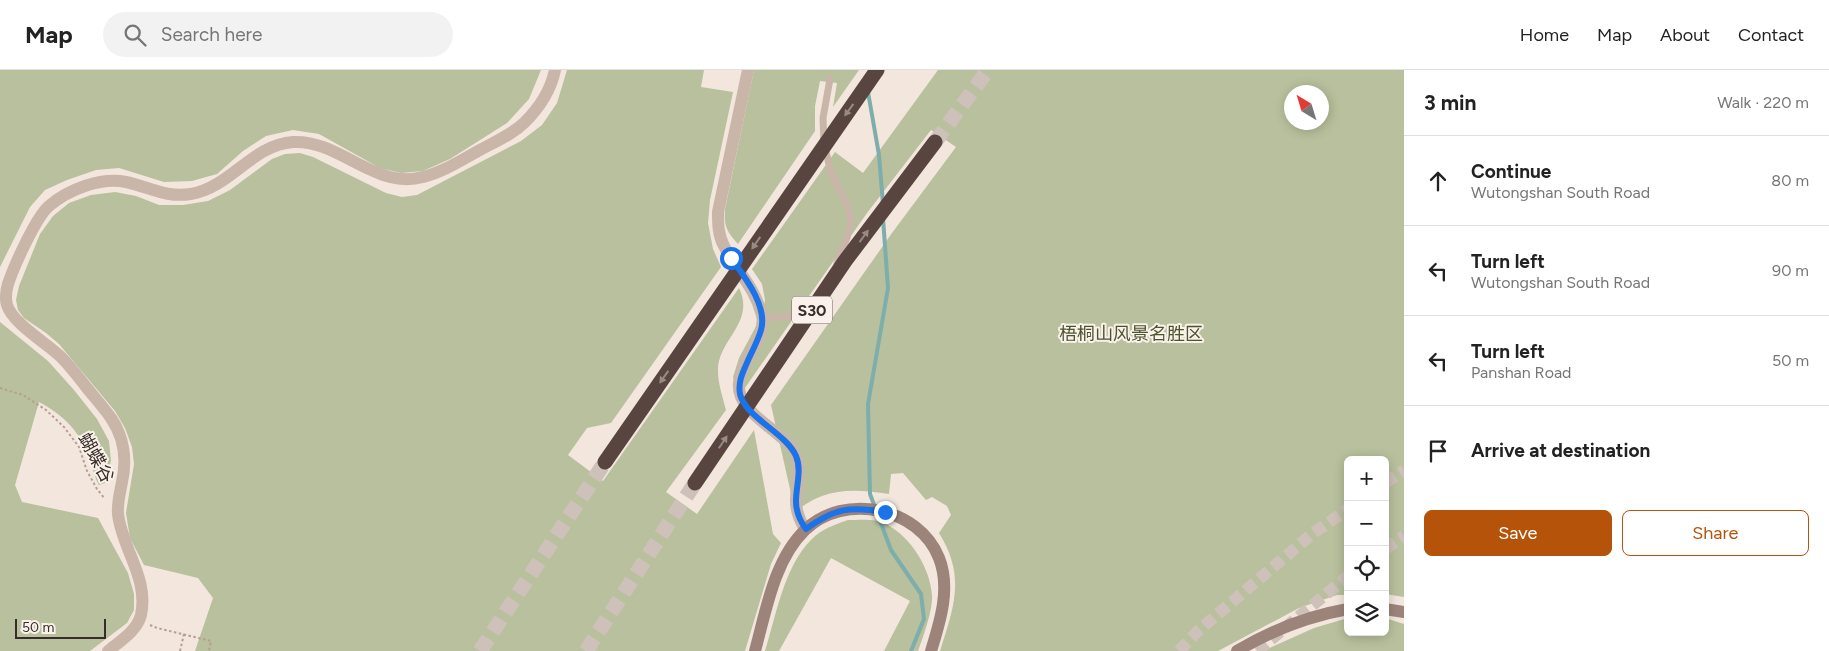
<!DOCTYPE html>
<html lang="en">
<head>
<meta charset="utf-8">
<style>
	:root { --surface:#fff; --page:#f2f2f2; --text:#222; --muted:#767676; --line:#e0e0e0; --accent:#b45309 }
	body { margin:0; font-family:Figtree,"Noto Sans SC",sans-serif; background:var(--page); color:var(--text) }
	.controls { position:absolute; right:15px; bottom:15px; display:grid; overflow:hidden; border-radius:8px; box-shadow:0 2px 12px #0003 }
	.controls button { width:45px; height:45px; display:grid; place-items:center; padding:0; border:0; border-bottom:1px solid var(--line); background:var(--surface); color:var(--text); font:25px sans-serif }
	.compass { position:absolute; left:1284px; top:15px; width:45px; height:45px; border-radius:50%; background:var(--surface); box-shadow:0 2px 12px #0003; rotate:322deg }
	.scale { position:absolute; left:15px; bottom:12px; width:91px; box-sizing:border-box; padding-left:5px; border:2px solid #372c29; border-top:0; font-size:14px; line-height:18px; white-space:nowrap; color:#372c29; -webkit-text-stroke:4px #f9f1ea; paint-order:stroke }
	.stop { position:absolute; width:15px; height:15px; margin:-11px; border:4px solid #1a73e8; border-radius:50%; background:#fff }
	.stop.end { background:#1a73e8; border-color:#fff; box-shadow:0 1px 5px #0008 }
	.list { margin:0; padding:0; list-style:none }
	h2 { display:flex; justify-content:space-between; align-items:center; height:65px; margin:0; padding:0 20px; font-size:21px }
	h2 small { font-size:16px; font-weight:400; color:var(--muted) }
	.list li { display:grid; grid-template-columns:32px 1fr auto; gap:15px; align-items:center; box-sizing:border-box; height:90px; padding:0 20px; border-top:1px solid var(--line) }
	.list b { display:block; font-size:19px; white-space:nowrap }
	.list p { margin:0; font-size:16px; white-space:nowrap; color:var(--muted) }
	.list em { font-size:16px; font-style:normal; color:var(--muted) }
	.actions { display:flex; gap:10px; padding:15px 20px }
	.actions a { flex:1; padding:11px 0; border:1px solid var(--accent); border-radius:8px; text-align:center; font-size:18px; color:var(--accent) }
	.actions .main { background:var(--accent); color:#fff }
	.icon { flex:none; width:28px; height:28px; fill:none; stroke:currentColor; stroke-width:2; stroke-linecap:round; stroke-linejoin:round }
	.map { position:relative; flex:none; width:1404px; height:581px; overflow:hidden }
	header { display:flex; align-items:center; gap:30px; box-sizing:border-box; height:70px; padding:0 25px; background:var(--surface); border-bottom:1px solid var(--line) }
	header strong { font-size:24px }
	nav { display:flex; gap:28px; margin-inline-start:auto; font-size:18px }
	.search { width:350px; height:45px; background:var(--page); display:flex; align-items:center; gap:12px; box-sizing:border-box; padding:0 18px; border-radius:28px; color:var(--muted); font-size:19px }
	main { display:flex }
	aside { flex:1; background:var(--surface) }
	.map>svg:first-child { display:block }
	.green { fill:#b8c09d; fill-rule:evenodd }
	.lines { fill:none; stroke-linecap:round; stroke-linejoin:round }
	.stream { stroke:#7daeab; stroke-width:4 }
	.primary-tunnel { stroke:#cdc1b9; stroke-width:12; stroke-dasharray:12 6; stroke-linecap:butt }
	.highway-tunnel { stroke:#cdc1b9; stroke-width:15; stroke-dasharray:15 8; stroke-linecap:butt }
	.path { stroke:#b59f93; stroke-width:2; stroke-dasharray:2.5 2.5; stroke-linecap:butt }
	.lane { stroke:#cab5a9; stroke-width:7 }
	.street { stroke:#cab5a9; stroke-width:12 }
	.secondary { stroke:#9d847b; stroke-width:12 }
	.highway-bridge { stroke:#584540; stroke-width:15 }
	.oneway { fill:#988a84 }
	.route { stroke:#1a73e8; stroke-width:6 }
	.labels { text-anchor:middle; stroke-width:4; stroke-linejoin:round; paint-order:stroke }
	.shield { fill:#f9f1ea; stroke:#716763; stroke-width:1 }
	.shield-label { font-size:16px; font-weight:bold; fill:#372c29 }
	.park-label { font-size:18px; fill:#4a552d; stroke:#f9f1ea }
	.street-label { font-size:18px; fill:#372c29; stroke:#f9f1ea }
</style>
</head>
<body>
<header>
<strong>Map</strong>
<div class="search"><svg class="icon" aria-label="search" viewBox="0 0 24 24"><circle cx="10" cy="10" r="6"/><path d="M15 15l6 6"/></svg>Search here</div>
<nav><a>Home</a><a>Map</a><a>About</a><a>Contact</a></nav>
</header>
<main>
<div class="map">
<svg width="1404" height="581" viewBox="0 0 1404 581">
	<rect width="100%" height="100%" fill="#f2e6dd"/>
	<path class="green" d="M0 0H541L529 29 507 53 450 89 423 101 401 103 380 98 319 64 293 60 266 66 243 81 217 104 192 111 164 112 119 98 96 100 67 110 45 120 30 137 0 197Z
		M567 0H704L701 17 733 22 710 130 708 153 713 179 721 197 611 353 587 358 568 385 603 411 739 218C756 253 717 270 718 301 718 314 723 328 726 340L666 422 697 444 754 360 773 464 781 473 771 494 745 581H195L213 528 198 508 144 495 130 468 126 443 134 394 132 377 125 358 115 341 59 274 46 263 24 248 18 240 16 230 19 216 40 164 53 146 69 133 91 125 115 122 136 126 159 135H183L208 131 230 120 272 89 285 84 300 83 313 87 386 123 402 127 417 125 521 71 542 55 557 33Z
		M754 0H859L833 37 837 13 820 11 815 36V61L738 174C726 161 724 156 725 139Z
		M938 0H1404V527L1385 524V390H1348V525H1337L1299 538 1218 581H940C954 537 966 506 939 463L951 445 947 436 932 427 926 430 903 403 891 404 889 424C867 421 844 418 822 426 813 429 803 436 795 441L771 335 892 163 956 77 931 60 867 143 740 325 733 307 739 288 762 245 765 230 762 214 752 199 835 82 863 103ZM1292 22H1322V52H1292Z
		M0 252 48 291 74 320 97 349 109 371 111 391 105 413 99 415C93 404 92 393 87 382 77 358 61 344 39 332L15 415 22 432 98 448 128 503 134 524V540L127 553 90 581H0Z
		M848 450C860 450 875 448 886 454 911 467 930 498 932 525 933 540 923 567 918 581H884L910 531 831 488 779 581H765C776 546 784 497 811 470 821 459 834 455 848 450Z
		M1348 548V562H1385V548L1404 554V581H1263L1314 558Z"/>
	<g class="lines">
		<path class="stream" d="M868 22 879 85 883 134
			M883 148 888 218 868 334 870 424 891 480 921 524 924 549 911 581"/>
		<path class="primary-tunnel" d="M1385 413 1404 400
			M1385 479 1404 466
			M1179 581 1198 561 1312 464 1348 439
			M1257 581 1348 506"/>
		<path class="highway-tunnel" d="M935 72 988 0
			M480 581 605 392
			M586 581 695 413"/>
		<path class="path" d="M0 318 23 325 46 340 64 357 79 377 87 401 97 419 105 429
			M150 555 157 558 211 571 209 581
			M180 581 184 564"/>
		<path class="lane" d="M830 9 823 48 824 73 831 103 848 137 851 151 847 168 837 193
			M763 248 788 247 811 232"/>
		<path class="street" d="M748 0 718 142C718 154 718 165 724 176 736 201 754 215 762 245 767 266 741 292 739 313 736 341 775 357 790 376 804 394 796 411 796 431 796 441 800 451 805 459
			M108 581C120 571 137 561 141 545 149 508 122 479 118 444 117 433 120 423 122 412 127 390 124 367 111 348 104 338 95 328 87 318 79 308 71 297 62 288 47 273 13 254 7 235 5 228 6 221 8 214 14 196 36 147 49 136 69 119 101 107 126 112 150 117 165 128 191 124 231 117 252 75 293 72 329 70 357 99 390 107 401 110 412 110 423 107 443 102 460 91 478 81 494 72 512 65 525 52 539 38 551 19 555 0"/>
		<path class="secondary" d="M1385 539 1404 542
			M755 581C766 541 774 490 805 460 844 422 919 437 939 488 951 518 940 552 931 581
			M1237 581C1272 560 1308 546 1348 539"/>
		<path class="highway-bridge" d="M605 392 877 0
			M695 413 845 191 935 72"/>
	</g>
	<defs><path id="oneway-solid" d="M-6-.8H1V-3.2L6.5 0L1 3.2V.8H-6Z" transform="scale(1.25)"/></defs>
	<g class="oneway">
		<use href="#oneway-solid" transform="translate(849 40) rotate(126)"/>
		<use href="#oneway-solid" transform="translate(864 166) rotate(-54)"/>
		<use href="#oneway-solid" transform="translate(756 173) rotate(125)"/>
		<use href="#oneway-solid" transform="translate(664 307) rotate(125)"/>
		<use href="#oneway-solid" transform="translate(723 372) rotate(-56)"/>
	</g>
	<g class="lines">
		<path class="route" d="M731 188C744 206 768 236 761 260 758 271 751 283 746 295 742 304 738 313 740 324 745 347 786 363 796 386 802 400 796 416 796 431 796 441 800 451 806 459 835 438 850 436 885 442"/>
	</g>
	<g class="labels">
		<rect class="shield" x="792" y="226.5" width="40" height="27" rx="4"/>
		<g class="shield-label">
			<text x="812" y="246">S30</text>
		</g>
		<g class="park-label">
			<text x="1131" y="270">梧桐山风景名胜区</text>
		</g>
		<g class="street-label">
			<text transform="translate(96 388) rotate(61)" y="6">蝴蝶谷</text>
		</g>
	</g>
</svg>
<div class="controls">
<button>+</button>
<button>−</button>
<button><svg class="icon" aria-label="locate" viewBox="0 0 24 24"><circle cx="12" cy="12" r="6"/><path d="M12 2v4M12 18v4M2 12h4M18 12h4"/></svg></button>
<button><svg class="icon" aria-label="layers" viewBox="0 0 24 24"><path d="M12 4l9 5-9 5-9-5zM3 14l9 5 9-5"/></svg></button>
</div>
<svg class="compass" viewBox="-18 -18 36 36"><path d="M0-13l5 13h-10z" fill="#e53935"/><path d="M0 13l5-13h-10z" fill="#767676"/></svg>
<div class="scale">50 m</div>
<div class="stop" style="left:731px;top:188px"></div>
<div class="stop end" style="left:885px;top:442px"></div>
</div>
<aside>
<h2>3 min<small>Walk · 220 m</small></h2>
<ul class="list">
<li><svg class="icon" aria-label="ahead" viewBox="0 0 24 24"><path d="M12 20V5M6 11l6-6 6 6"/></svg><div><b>Continue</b><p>Wutongshan South Road</p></div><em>80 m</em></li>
<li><svg class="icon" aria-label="left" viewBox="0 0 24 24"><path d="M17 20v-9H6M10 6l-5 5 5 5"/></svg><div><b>Turn left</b><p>Wutongshan South Road</p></div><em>90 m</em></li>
<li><svg class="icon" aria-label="left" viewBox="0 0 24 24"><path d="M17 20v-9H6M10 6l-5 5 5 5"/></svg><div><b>Turn left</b><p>Panshan Road</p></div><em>50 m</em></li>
<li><svg class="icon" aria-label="arrive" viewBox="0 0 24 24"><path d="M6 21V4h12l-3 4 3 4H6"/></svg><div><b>Arrive at destination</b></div></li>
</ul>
<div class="actions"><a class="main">Save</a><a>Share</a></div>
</aside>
</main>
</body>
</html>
